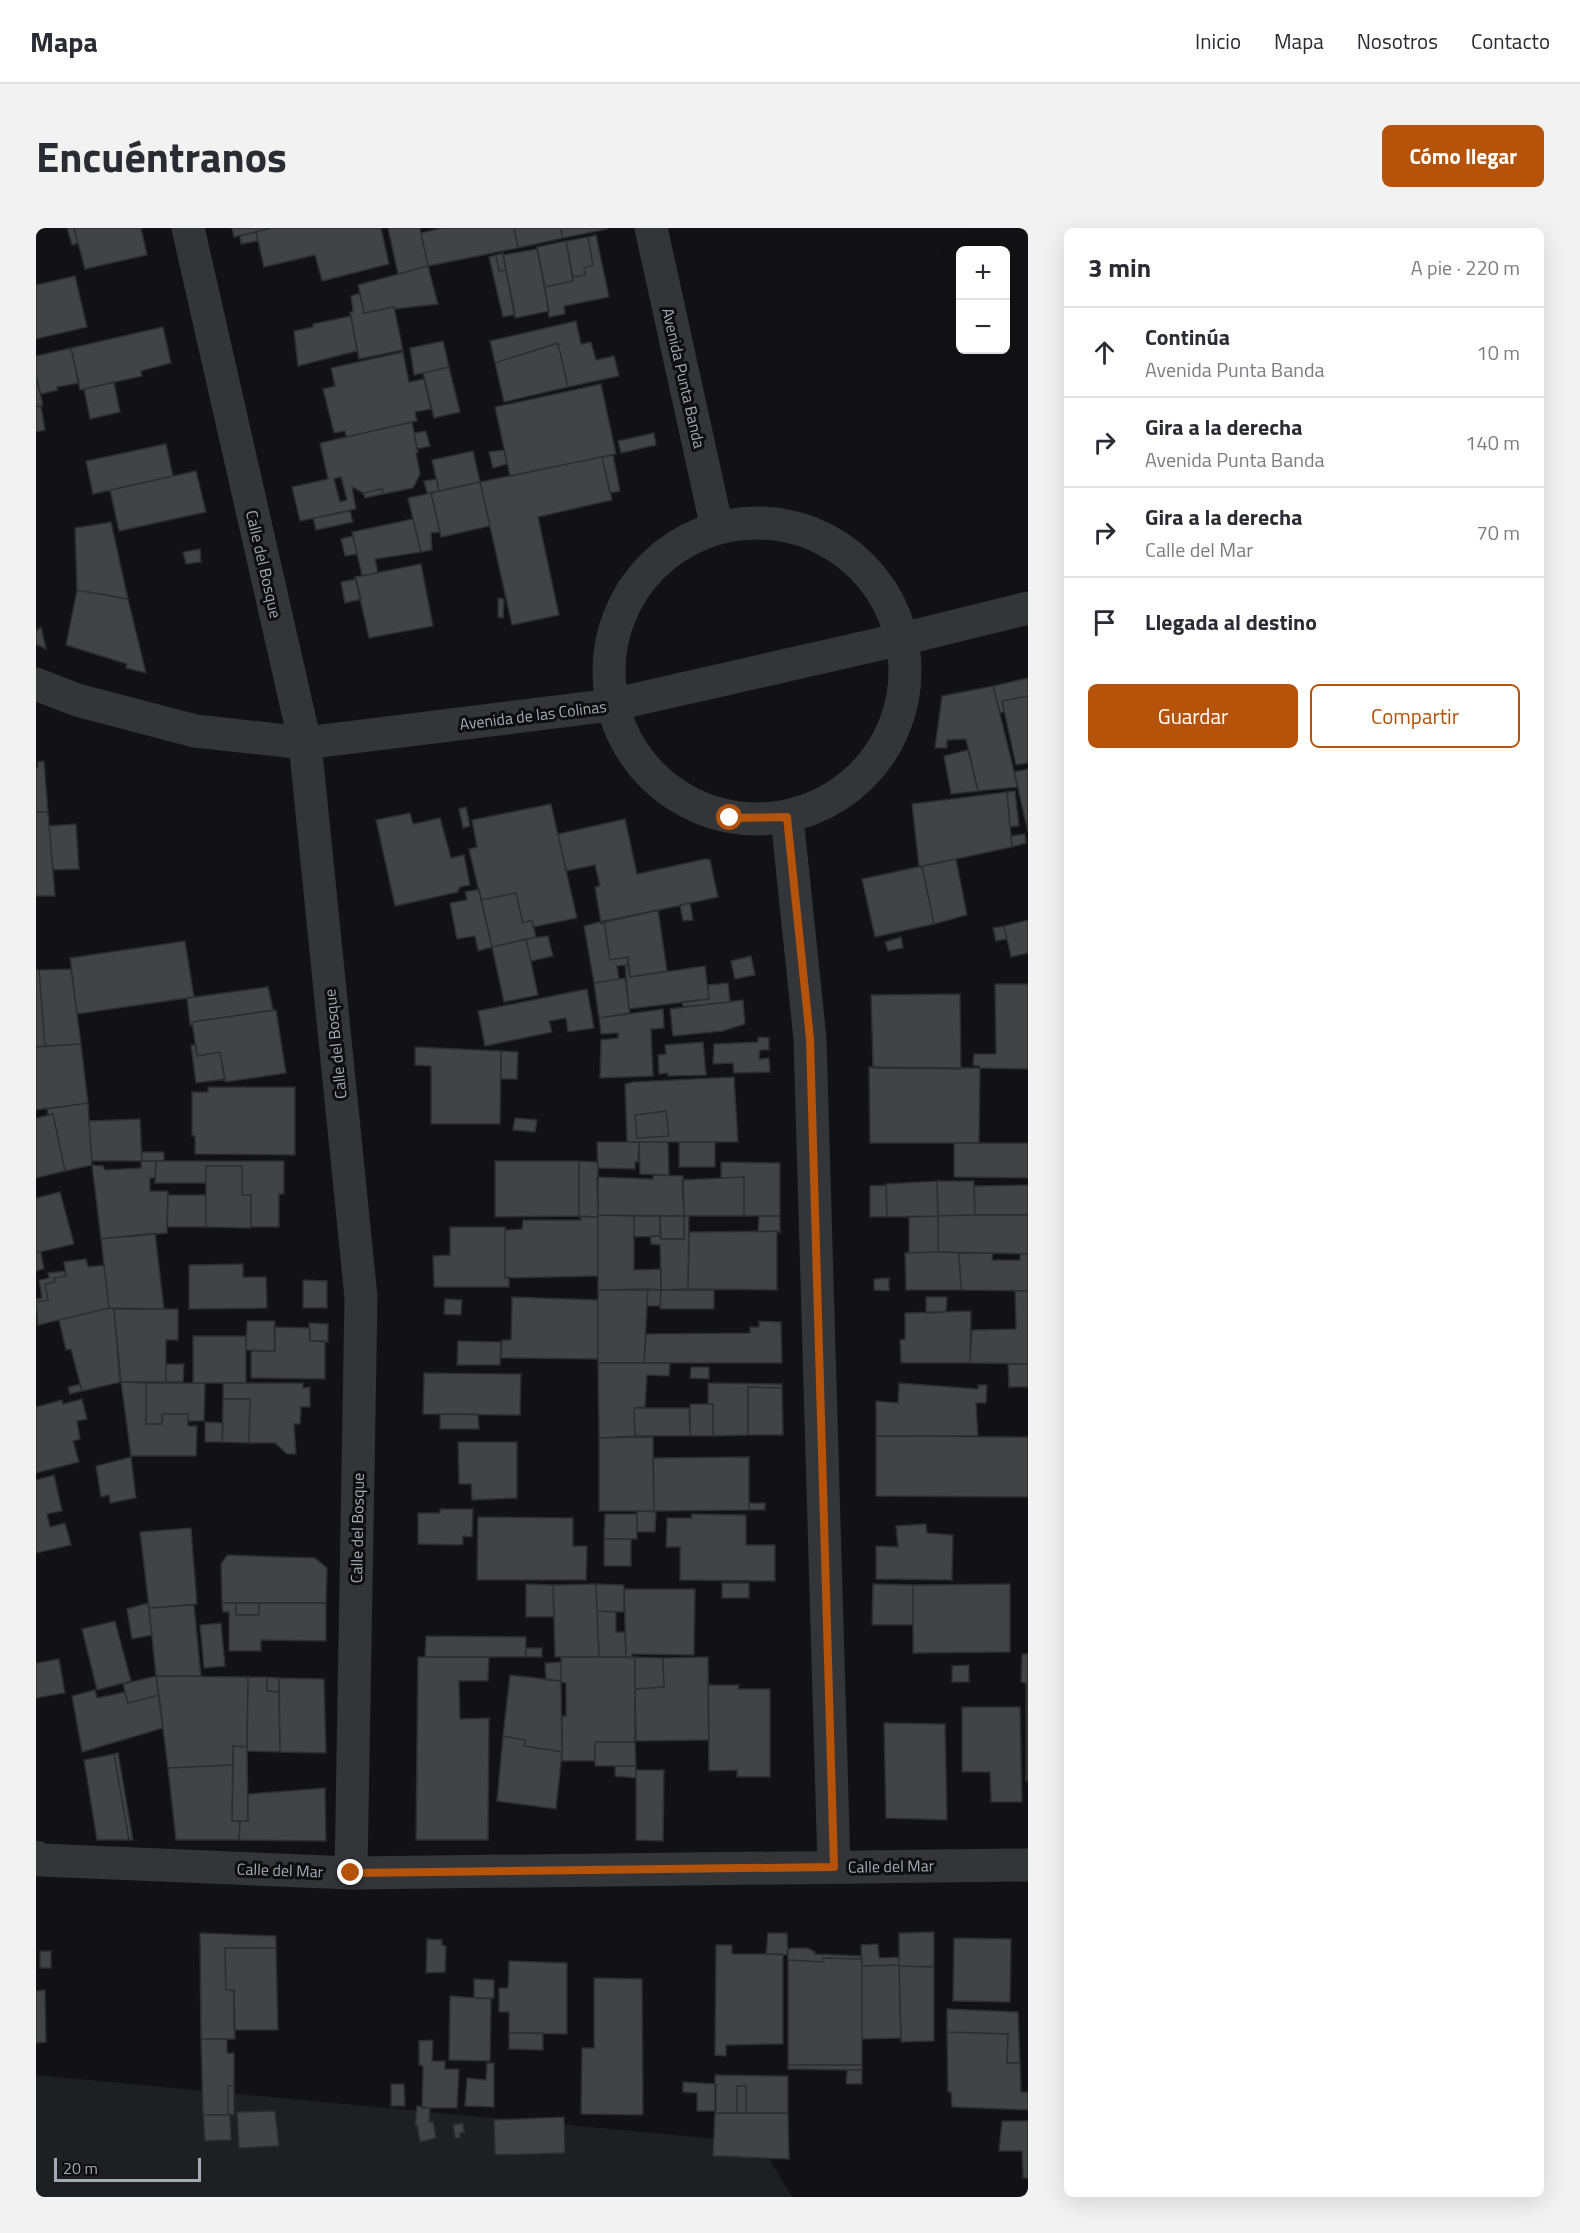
<!DOCTYPE html>
<html lang="es">
<head>
<meta charset="utf-8">
<style>
	:root { --surface:#fff; --page:#f2f2f3; --text:#2b2b33; --muted:#7c7c81; --line:#e1e1e2; --accent:#b45309 }
	body { margin:0; font-family:"Titillium Web",sans-serif; background:var(--page); color:var(--text) }
	.controls { position:absolute; right:18px; top:18px; display:grid; overflow:hidden; border-radius:9px; box-shadow:0 6px 24px #0002 }
	.controls button { width:54px; height:54px; display:grid; place-items:center; padding:0; border:0; border-bottom:2px solid var(--line); background:var(--surface); color:var(--text); font:30px sans-serif }
	.scale { position:absolute; left:18px; bottom:15px; width:147px; box-sizing:border-box; padding-left:6px; border:3px solid #a5aab4; border-top:0; font-size:16px; line-height:21px; white-space:nowrap; color:#a5aab4; -webkit-text-stroke:4px #0d0e0f; paint-order:stroke }
	.stop { position:absolute; width:18px; height:18px; margin:-14px; border:4px solid #b45309; border-radius:50%; background:#fff }
	.stop.end { background:#b45309; border-color:#fff; box-shadow:0 2px 6px #0008 }
	.list { margin:0; padding:0; list-style:none }
	h2 { display:flex; justify-content:space-between; align-items:center; height:78px; margin:0; padding:0 24px; font-size:26px }
	h2 small { font-size:20px; font-weight:400; color:var(--muted) }
	.list li { display:grid; grid-template-columns:39px 1fr auto; gap:18px; align-items:center; box-sizing:border-box; height:90px; padding:0 24px; border-top:2px solid var(--line) }
	.list b { display:block; font-size:22px; white-space:nowrap }
	.list p { margin:0; font-size:20px; white-space:nowrap; color:var(--muted) }
	.list em { font-size:20px; font-style:normal; color:var(--muted) }
	.actions { display:flex; gap:12px; padding:18px 24px }
	.actions a { flex:1; padding:14px 0; border:2px solid var(--accent); border-radius:9px; text-align:center; font-size:21px; color:var(--accent) }
	.actions .main { background:var(--accent); color:#fff }
	.icon { flex:none; width:33px; height:33px; fill:none; stroke:currentColor; stroke-width:2; stroke-linecap:round; stroke-linejoin:round }
	.map { position:relative; flex:none; width:992px; height:1969px; overflow:hidden; border-radius:9px }
	header { display:flex; align-items:center; gap:36px; box-sizing:border-box; height:84px; padding:0 30px; background:var(--surface); border-bottom:2px solid var(--line) }
	header strong { font-size:28px }
	nav { display:flex; gap:33px; margin-inline-start:auto; font-size:21px }
	.intro { display:flex; align-items:center; justify-content:space-between; box-sizing:border-box; height:144px; padding:0 36px }
	h1 { margin:0; font-size:42px }
	.button { padding:15px 27px; border-radius:9px; background:var(--accent); color:#fff; font-size:21px; font-weight:700 }
	main { display:flex; gap:36px; padding:0 36px }
	aside { flex:1; background:var(--surface); border-radius:9px; box-shadow:0 6px 24px #0002 }
	.map>svg:first-child { display:block }
	.built { fill:#1e1f21 }
	.building { fill:#414347; stroke:#2c2d30; stroke-width:1.5; fill-rule:evenodd }
	.lines { fill:none; stroke-linecap:round; stroke-linejoin:round }
	.minor { stroke:#343539; stroke-width:33 }
	.route { stroke:#b45309; stroke-width:8 }
	.labels { text-anchor:middle; stroke-width:6; stroke-linejoin:round; paint-order:stroke }
	.street-label { font-size:16px; fill:#a5aab4; stroke:#0d0e0f }
</style>
</head>
<body>
<header>
<strong>Mapa</strong>
<nav><a>Inicio</a><a>Mapa</a><a>Nosotros</a><a>Contacto</a></nav>
</header>
<div class="intro"><h1>Encuéntranos</h1><a class="button">Cómo llegar</a></div>
<main>
<div class="map">
<svg width="992" height="1969" viewBox="0 0 992 1969">
	<rect width="100%" height="100%" fill="#121214"/>
	<path class="built" d="M0 1847 724 1915 756 1969H0Z"/>
	<path class="building" d="M31 0H38L42 15 36 17Z
		M38 0H105L111 27 49 41Z
		M196 0H236L198 9Z
		M236 0H345L353 36 286 53 279 27 228 39 220 4Z
		M352 0H384L392 38 362 46Z
		M405 0H478L482 20 392 38 385 5Z
		M478 0H524L527 10 482 20Z
		M524 0H572V1L527 10Z
		M220 4 222 13 205 16 204 8Z
		M560 7 573 69 528 78 529 86 513 89 509 59 537 53V49L549 47 548 40 557 37 552 9Z
		M552 9 557 37 548 40 549 47 537 49 530 13Z
		M530 13 537 53 509 59 501 19Z
		M501 21 513 83 479 90 467 27Z
		M467 25 470 42 463 43 460 27Z
		M460 27 463 43 470 42 479 86 467 89 453 29Z
		M392 38 402 76 359 81 358 79 328 85 322 57Z
		M39 48 51 99 0 111V57Z
		M324 65 328 85 358 79 367 122 323 131 314 84H317L315 68Z
		M315 88 321 123 262 138 258 103 277 99V96Z
		M540 93 545 116 555 114 560 132 578 128 583 148 532 159 522 115 459 135 454 113Z
		M127 99 135 135 105 143 106 148 44 162 35 120Z
		M407 113 413 139 378 147 374 120Z
		M522 115 532 159 468 174 459 135Z
		M35 120 43 155 21 159 22 162 5 166 0 152V128Z
		M367 124 373 154 388 151 395 181 379 184 381 193 310 209 309 203 298 205 287 161 299 158 295 140Z
		M413 139 424 184 398 190 387 145Z
		M1 151 7 177 0 179V152Z
		M78 154 84 184 54 191 48 161Z
		M565 156 580 226 474 248 459 179Z
		M5 178 9 202 0 204V179Z
		M376 194 382 224 380 225 384 246 377 260 347 266 346 261 327 265 316 259 320 281 264 293 256 259 292 251 284 215ZM305 249 311 272 304 274 298 251Z
		M390 203 394 218 381 221 378 205Z
		M618 205 620 217 585 225 582 213Z
		M130 216 137 248 57 266 50 233Z
		M468 222 471 236 457 240 453 224Z
		M437 223 444 254 403 263 396 232Z
		M577 227 584 263 574 265 566 229Z
		M566 229 576 272 502 289 523 387 476 397 444 254Z
		M160 243 170 284 83 303 74 262Z
		M401 251 403 263 391 265 388 253Z
		M444 254 454 298 405 309 395 265Z
		M346 261 347 266 329 270 327 265Z
		M395 265 404 304 395 305 396 322 385 324 372 270Z
		M314 283 317 294 280 302 277 290Z
		M377 291 385 324 339 331 342 345 326 348 316 304Z
		M75 294 92 371 41 362 39 300Z
		M317 308 321 326 309 328 305 311Z
		M164 321 165 334 150 336 147 324Z
		M385 336 397 398 333 410 319 349Z
		M320 351 325 371 309 375 305 354Z
		M41 362 92 371 110 445 90 440 91 436 30 417Z
		M462 370 468 371 467 390 462 389Z
		M5 399 10 421 0 416V403Z
		M992 450V468L966 473 968 484 964 485 957 458Z
		M957 458 982 559 942 563 930 511 911 512V520H899L906 468Z
		M992 468V535L980 537 966 473Z
		M932 522 942 563 915 566 908 528Z
		M8 533 12 584H0V540L2 539V534Z
		M992 541V604L978 544Z
		M979 563 983 598 974 599 971 564Z
		M971 564 976 619 883 639 876 576Z
		M515 576 541 690 497 699 496 692 487 695 480 665 445 672 433 621 441 619 436 592Z
		M430 579 434 598 427 600 423 581Z
		M0 584H12L19 668H0Z
		M374 585 377 596 404 590 415 630 428 627 434 657 424 659 422 664 359 678 340 592Z
		M589 591 601 646 669 631 674 632 682 669 565 695 559 659 564 658 559 637 530 643 522 606Z
		M40 596 43 641 17 642 13 598Z
		M989 606 990 615 976 619 975 608Z
		M920 631 931 687 898 696 886 638Z
		M886 638 898 696 839 709 826 651Z
		M443 661 456 719 442 723 439 708 421 711 414 675 431 672 429 664Z
		M480 665 487 695 496 692 500 709 456 719 445 672Z
		M654 675 657 692 647 693 644 677Z
		M622 682 631 743 594 749 592 729 574 732 568 693Z
		M992 692V725L975 729 968 698Z
		M568 693 574 732 592 729V737L581 738 583 751 558 755 548 698Z
		M968 698 971 711 960 713 957 700Z
		M512 708 517 728 495 733 490 711Z
		M865 709 867 720 852 723 849 714Z
		M490 711 502 767 468 774 456 719Z
		M149 713 158 769 41 786 34 730Z
		M715 728 719 747 699 751 695 733Z
		M589 737H592L594 749 669 738 673 771 593 781Z
		M35 741 45 816 9 818 3 742Z
		M0 742H3L9 818 0 819Z
		M589 750 594 785 563 790 558 755Z
		M692 755 694 774 647 779 646 774 673 771 672 757Z
		M959 756H992V841L944 840 943 838 937 837 938 826H960Z
		M232 759 237 782 156 794 157 798 154 797 151 770Z
		M551 761 558 800 532 804 530 790 513 793 516 804 449 818 442 783Z
		M924 766 925 841 837 840 835 767Z
		M707 772 709 796 687 803 637 808 634 781Z
		M627 781 628 800 615 801 617 848 564 850 565 812 582 810V805L565 806 563 790Z
		M240 782 250 845 189 854 184 824 161 828 156 794Z
		M722 809 733 810V822H724L723 831 733 830 734 844 698 845 697 835 677 836 678 816 722 814Z
		M667 814 670 847 632 848V845L623 846 622 827 630 826 629 817Z
		M45 816 52 875 0 882V819Z
		M155 817H160L161 828 184 824 189 851 160 855Z
		M379 819 465 823 464 896H395V838L379 837Z
		M465 823 482 824 481 851H465Z
		M833 839 944 840 943 915H834Z
		M698 849 702 914H591L589 856 597 854ZM630 883 633 908 601 910 599 887Z
		M172 859H259V927L159 926V908H156V864H172Z
		M52 875 56 937 29 943 17 886 12 887 11 881Z
		M630 883 633 908 601 910 599 887Z
		M17 886 29 943 0 950V890Z
		M479 890 501 892 499 904 477 902Z
		M104 891 106 933H56L53 893Z
		M561 914H603L602 934H599V941L562 940Z
		M603 914H632L633 947 604 946Z
		M643 914H679V939H643Z
		M918 915H992V950L918 949Z
		M105 924H128V933H106Z
		M105 933H120L119 950H114V963H132L131 1005 65 1011 56 937 67 938 69 942 105 940Z
		M120 933H248V966H243V999H215V967H206V938H170V955H119Z
		M459 933H543V988L459 989Z
		M543 933 562 934V989L543 988Z
		M685 934 744 935V988H708V949L685 950Z
		M170 938H206V967H215V1000L170 999Z
		M617 947 647 948 648 988 562 987 561 949 617 951Z
		M708 949V988H648L646 952Z
		M901 953 902 988 851 989 850 956Z
		M901 953H938L939 987 902 988Z
		M850 957 851 989H834V958Z
		M992 957V987H939L938 958Z
		M24 964 38 1016 0 1025V970Z
		M132 967H170V999H131Z
		M562 987 598 988V1042L625 1041V1062H562Z
		M939 987H992V1026L902 1024V988Z
		M598 988H624V1008L598 1009Z
		M624 988H648V1011H625Z
		M648 988H653L652 1061 625 1062 624 1017 615 1016 614 1008H624L625 1011H648Z
		M723 988H744V1005L741 1003 722 1004Z
		M902 988V1024L873 1025V989Z
		M544 989H562V1048L469 1050V1002L486 1001 487 992H545Z
		M414 999H469V1050L473 1049V1059H398L397 1028 414 1027Z
		M741 1003V1062L652 1061 653 1004Z
		M119 1005 128 1081 73 1080 65 1011Z
		M5 1024 8 1041 0 1043V1025Z
		M902 1024 923 1025 925 1062H870L869 1025Z
		M923 1025H957L956 1032H984V1026H992V1063L925 1062Z
		M50 1031 52 1039 68 1037 73 1080 2 1097 0 1074 12 1072 9 1056 19 1054 18 1050 30 1048 28 1034Z
		M207 1036V1049H230L231 1080 153 1081V1037Z
		M29 1043 30 1048 18 1050 19 1054 9 1056 12 1072 0 1074V1071L6 1070 3 1052 13 1050 12 1045Z
		M853 1050V1063L838 1062V1051Z
		M267 1052 291 1053V1080H267Z
		M612 1061 608 1135H562V1062Z
		M612 1061 625 1062 624 1078H611Z
		M625 1062H678V1081H624Z
		M979 1063H992V1136L934 1135 936 1102 980 1101Z
		M476 1069 562 1072V1131L465 1130 466 1112H475Z
		M890 1069H911L910 1084 890 1085Z
		M409 1071 426 1072 425 1087 408 1086Z
		M73 1080 78 1081 85 1154 46 1163 35 1121 30 1122 23 1092Z
		M78 1081H142V1112H130V1154H84Z
		M935 1083 934 1135H865L864 1112 869 1111V1085Z
		M211 1093H239V1123L210 1122Z
		M723 1093 745 1094 746 1135H608L610 1106 714 1105V1099H723Z
		M273 1095 292 1096V1114L274 1113Z
		M238 1099 274 1100V1113H289V1151L215 1150V1123H239Z
		M157 1108H210V1155H157Z
		M422 1113 465 1114 464 1137H421Z
		M562 1135H634L633 1148 611 1147 609 1179 598 1180 599 1208 563 1210Z
		M130 1136H148L147 1154H130Z
		M972 1136H992V1159H973Z
		M655 1139H673V1151L654 1150Z
		M388 1145 485 1146 484 1187 387 1186Z
		M85 1154 110 1155V1196H126V1186H152V1198H161L160 1228H95Z
		M110 1155H169L168 1193H152V1186H126V1196H110Z
		M187 1155H267V1160L274 1159V1179H265L264 1196H258L260 1226H251L239 1215H213L214 1171H187Z
		M672 1155 746 1156V1160L712 1159V1207L677 1208V1176H672Z
		M863 1155 942 1161V1157H951L950 1175H940L942 1208H840V1173L862 1175Z
		M44 1156 46 1163 34 1166 32 1159Z
		M712 1159 746 1160 747 1207H712Z
		M46 1171 51 1191 41 1193 44 1211 37 1213 43 1234 0 1245V1179L26 1172 27 1176Z
		M187 1171H214L213 1215 186 1214Z
		M654 1176H677V1208H654Z
		M598 1180H653L654 1208H599Z
		M404 1186H442L443 1201H404Z
		M169 1194 187 1195 186 1214H169Z
		M840 1208 992 1209V1269L840 1268Z
		M617 1209 618 1283H563V1210Z
		M422 1214H481V1270L436 1272 435 1256H423Z
		M95 1229 100 1270 74 1275 73 1267 65 1269 60 1238Z
		M713 1229V1282L618 1283 617 1230Z
		M18 1247 26 1283 11 1286 14 1299 29 1295 35 1317 0 1325V1252Z
		M713 1275H729V1282H713Z
		M404 1281H437L436 1309 427 1308V1316L423 1317 382 1316V1285H404Z
		M601 1283 620 1284 619 1304H601Z
		M569 1286H601V1311H568Z
		M655 1286 710 1287V1317H739V1353L644 1352V1319H630L631 1290H656Z
		M442 1289 537 1290V1318H551L550 1352H441Z
		M890 1296 891 1305 917 1307 916 1352 840 1351V1318L862 1319 860 1298Z
		M155 1300 161 1376 113 1380 104 1304Z
		M568 1311H595V1338H568Z
		M191 1327 279 1330 291 1340 290 1375H186L185 1336Z
		M686 1355H713V1370H686Z
		M490 1356 517 1357 518 1389H490Z
		M560 1356 563 1429H519L517 1357Z
		M560 1356 588 1357V1384L561 1383Z
		M837 1356 877 1357V1397H836Z
		M974 1356V1424L877 1425V1357Z
		M588 1361H659L658 1427 596 1426V1430L590 1429Z
		M112 1375 116 1407 96 1411 91 1381Z
		M186 1375H200V1387H223V1375H290V1413L225 1412V1423H193V1384H187Z
		M200 1375H223V1387H200Z
		M158 1377 165 1448H120L113 1380Z
		M561 1383 580 1384V1404H589L590 1429H563Z
		M79 1393 95 1453 61 1462 46 1401Z
		M185 1395 189 1438 168 1440 164 1397Z
		M390 1408 490 1409V1429H389Z
		M490 1420H506V1429H490Z
		M986 1426H992V1553H990V1455L985 1454Z
		M382 1429H453L452 1453H423L424 1491 453 1490 452 1612H380Z
		M525 1429H599V1514H559V1533H526V1488H530V1455L525 1454Z
		M599 1429 627 1430 628 1459 599 1461Z
		M672 1429 673 1512 600 1513 599 1461 628 1459 627 1430Z
		M23 1431 29 1465 0 1470V1435Z
		M525 1434V1453L510 1452 509 1435Z
		M933 1437V1454H916V1438Z
		M474 1447 525 1453 526 1524 488 1518 490 1512 467 1508Z
		M120 1448 123 1467 92 1475 87 1456Z
		M120 1448 212 1449 211 1519 197 1518V1537L132 1540Z
		M212 1449H231V1463L243 1464 244 1524 211 1523Z
		M231 1449 243 1450V1464L231 1463Z
		M243 1450 288 1451 290 1525 244 1524Z
		M672 1457H703L702 1461H734V1549H701V1542L673 1543Z
		M59 1462 61 1470 89 1464 92 1475 123 1467 127 1500 46 1524 36 1468Z
		M926 1479H984L986 1574H955L954 1544H926Z
		M848 1495 909 1496 911 1592 850 1590Z
		M467 1508 490 1512 488 1518 526 1524 520 1581 461 1573Z
		M559 1514H599L600 1538H559Z
		M197 1518 211 1519 212 1593H196Z
		M82 1525 97 1612H93L78 1526Z
		M78 1526 93 1612H61L48 1532Z
		M197 1537 196 1593H204L203 1612H140L132 1540Z
		M579 1538H600V1550L579 1548Z
		M600 1542H628L627 1613 600 1612Z
		M289 1560 290 1613 203 1612 204 1593H212V1566Z
		M898 1704V1739L863 1738V1705Z
		M164 1705 240 1708V1720H189L190 1762H198L199 1811H165Z
		M732 1705H751L752 1727 730 1726Z
		M918 1710 975 1711 974 1774 917 1773Z
		M391 1711 406 1712V1717L410 1718 409 1744 390 1745Z
		M842 1716 843 1730 863 1729V1737L826 1738 825 1717Z
		M680 1717H696V1726H747V1816L690 1817V1828L679 1827Z
		M189 1720H240L242 1802H198V1762H190Z
		M755 1720H771L779 1724V1726L825 1728 826 1731 787 1730 788 1734 752 1732 751 1722Z
		M4 1723H15V1740H4Z
		M787 1730 826 1731V1837H752V1732L788 1734Z
		M473 1733 531 1735V1806L473 1805V1784H463V1760H472Z
		M863 1737 865 1810 826 1811V1738Z
		M863 1738 898 1739V1813L865 1814Z
		M558 1750 606 1751 607 1887 545 1886 546 1820H558Z
		M438 1751 458 1752V1770H438Z
		M9 1762 10 1814 0 1815V1763Z
		M414 1768 455 1771 454 1833 413 1832Z
		M911 1781 982 1784 984 1835H971L972 1806 911 1804Z
		M911 1804 972 1806 971 1835H984L985 1864H992V1882L916 1879 915 1864H912Z
		M473 1805H507V1822L473 1821Z
		M165 1811H191V1825H198V1858H192V1887H167Z
		M397 1812 396 1833H409V1841H423L421 1880H386L387 1838 383 1837V1813Z
		M451 1835H458V1879L429 1878 431 1850 450 1852Z
		M752 1837H826V1842H811L752 1841Z
		M811 1842H826V1856H810Z
		M679 1847 752 1848V1885H710V1858H701V1885H679Z
		M647 1854 680 1856V1883H661V1865L647 1864Z
		M355 1856H368L369 1878H355Z
		M192 1858H198V1887L194 1886 195 1912 169 1913 167 1887H192Z
		M701 1858H710V1885H701Z
		M381 1878 394 1880 393 1894H397L400 1910 384 1914 381 1897H379Z
		M239 1883 243 1918 203 1920 201 1884Z
		M679 1885H752L753 1931 677 1928Z
		M528 1889 529 1925 459 1927 458 1892Z
		M966 1893H992V1950H987L986 1923H963Z
		M427 1895 428 1905H424V1910H419L417 1897Z"/>
	<g class="lines">
		<path class="minor" d="M152 0 269 515 325 1069 315 1645
			M615 0 681 300
			M573 443a148 148 0 1 1 296 0a148 148 0 1 1-296 0Z
			M0 456 41 472 159 503 269 515 575 477 866 411 992 380
			M751 589 774 811 798 1639
			M0 1629 5 1632 315 1645 992 1637"/>
	</g>
	<g class="lines">
		<path class="route" d="M315 1645 798 1639 774 811 751 589 694 590"/>
	</g>
	<g class="labels">
		<g class="street-label">
			<text transform="translate(648 150) rotate(77)" y="6">Avenida Punta Banda</text>
			<text transform="translate(228 336) rotate(77)" y="6">Calle del Bosque</text>
			<text transform="translate(497 487) rotate(-7)" y="6">Avenida de las Colinas</text>
			<text transform="translate(299 816) rotate(-96)" y="6">Calle del Bosque</text>
			<text transform="translate(321 1300) rotate(-89)" y="6">Calle del Bosque</text>
			<text transform="translate(855 1638) rotate(-1)" y="6">Calle del Mar</text>
			<text transform="translate(244 1642) rotate(2)" y="6">Calle del Mar</text>
		</g>
	</g>
</svg>
<div class="controls">
<button>+</button>
<button>−</button>
</div>
<div class="scale">20 m</div>
<div class="stop" style="left:694px;top:590px"></div>
<div class="stop end" style="left:315px;top:1645px"></div>
</div>
<aside>
<h2>3 min<small>A pie · 220 m</small></h2>
<ul class="list">
<li><svg class="icon" aria-label="ahead" viewBox="0 0 24 24"><path d="M12 20V5M6 11l6-6 6 6"/></svg><div><b>Continúa</b><p>Avenida Punta Banda</p></div><em>10 m</em></li>
<li><svg class="icon" aria-label="right" viewBox="0 0 24 24"><path d="M7 20v-9h11M14 6l5 5-5 5"/></svg><div><b>Gira a la derecha</b><p>Avenida Punta Banda</p></div><em>140 m</em></li>
<li><svg class="icon" aria-label="right" viewBox="0 0 24 24"><path d="M7 20v-9h11M14 6l5 5-5 5"/></svg><div><b>Gira a la derecha</b><p>Calle del Mar</p></div><em>70 m</em></li>
<li><svg class="icon" aria-label="arrive" viewBox="0 0 24 24"><path d="M6 21V4h12l-3 4 3 4H6"/></svg><div><b>Llegada al destino</b></div></li>
</ul>
<div class="actions"><a class="main">Guardar</a><a>Compartir</a></div>
</aside>
</main>
</body>
</html>
